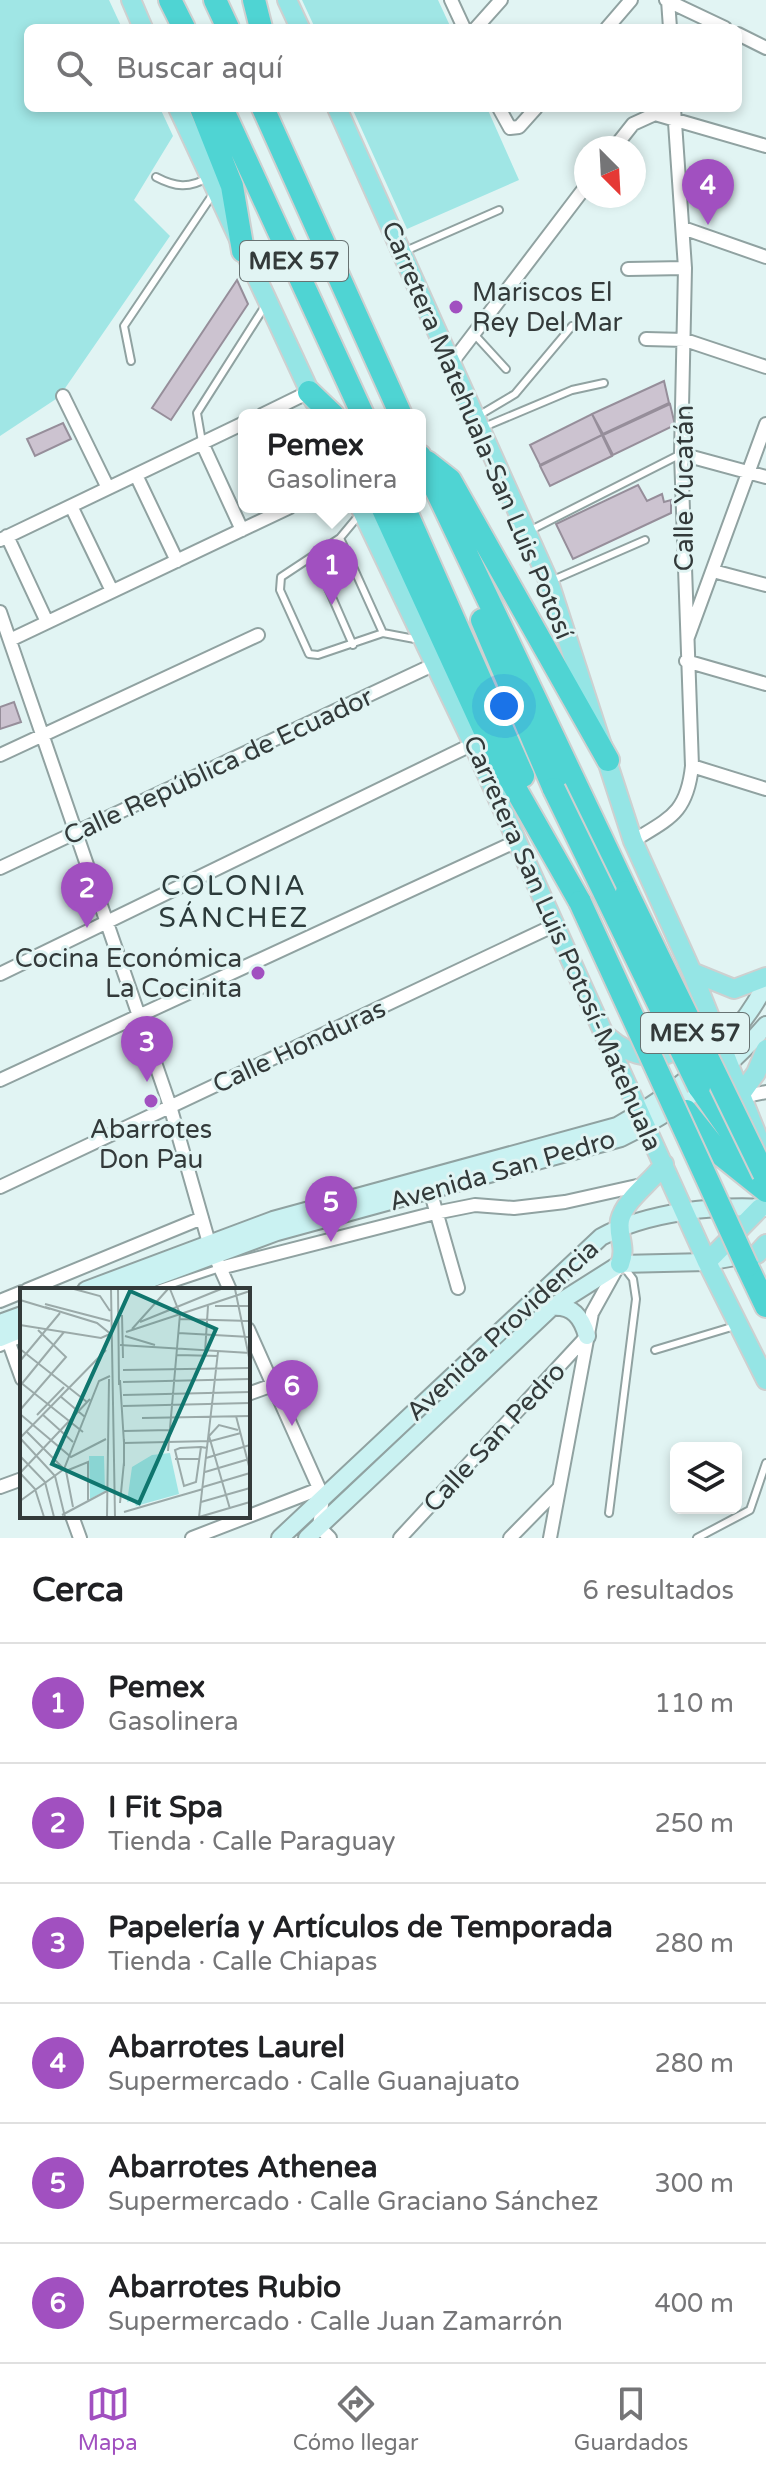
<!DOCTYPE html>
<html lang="es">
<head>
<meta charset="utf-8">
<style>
	:root { --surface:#fff; --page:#f6f6f6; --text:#202124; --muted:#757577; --line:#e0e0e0; --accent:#a150c0 }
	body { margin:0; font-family:"Varela Round",sans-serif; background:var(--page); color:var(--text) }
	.controls { position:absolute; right:24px; bottom:24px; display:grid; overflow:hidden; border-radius:12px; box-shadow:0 4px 12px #0003 }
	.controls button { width:72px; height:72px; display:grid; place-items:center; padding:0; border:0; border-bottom:2px solid var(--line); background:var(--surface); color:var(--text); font:40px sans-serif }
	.compass { position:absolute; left:574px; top:136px; width:72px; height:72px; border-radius:50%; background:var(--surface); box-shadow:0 4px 12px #0003; rotate:156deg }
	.you { position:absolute; left:504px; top:706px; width:28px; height:28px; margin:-20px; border:6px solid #fff; border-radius:50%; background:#1a73e8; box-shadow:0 0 0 12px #1a73e833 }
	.badge { display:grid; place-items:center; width:52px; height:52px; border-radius:50%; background:var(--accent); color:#fff; font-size:26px; font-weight:700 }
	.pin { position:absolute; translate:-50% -66px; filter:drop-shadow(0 2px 4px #0008) }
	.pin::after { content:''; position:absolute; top:42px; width:28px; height:24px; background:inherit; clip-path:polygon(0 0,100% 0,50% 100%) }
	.popup { position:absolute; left:238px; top:409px; width:188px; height:104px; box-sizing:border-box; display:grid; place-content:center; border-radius:12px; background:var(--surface); filter:drop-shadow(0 2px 6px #0005); font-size:26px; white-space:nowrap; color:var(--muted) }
	.popup b { font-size:30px; color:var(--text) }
	.popup::after { content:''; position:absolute; left:50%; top:100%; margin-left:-16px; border:16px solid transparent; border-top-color:var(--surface) }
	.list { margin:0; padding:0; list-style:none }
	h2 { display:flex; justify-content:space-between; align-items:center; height:104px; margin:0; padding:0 32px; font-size:34px }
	h2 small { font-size:26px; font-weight:400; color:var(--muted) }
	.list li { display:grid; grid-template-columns:52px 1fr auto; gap:24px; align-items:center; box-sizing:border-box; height:120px; padding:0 32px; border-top:2px solid var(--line) }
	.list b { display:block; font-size:30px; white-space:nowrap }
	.list p { margin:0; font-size:26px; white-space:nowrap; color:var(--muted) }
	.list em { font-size:26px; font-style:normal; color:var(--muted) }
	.icon { flex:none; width:44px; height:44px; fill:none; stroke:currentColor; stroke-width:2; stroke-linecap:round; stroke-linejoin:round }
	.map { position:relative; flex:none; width:766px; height:1538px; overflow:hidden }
	.search { position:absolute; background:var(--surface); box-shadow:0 4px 12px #0003; left:24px; right:24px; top:24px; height:88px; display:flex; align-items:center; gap:20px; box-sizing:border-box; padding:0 28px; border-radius:12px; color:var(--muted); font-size:30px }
	.sheet { height:824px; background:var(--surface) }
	nav { display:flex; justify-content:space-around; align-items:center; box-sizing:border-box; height:112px; border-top:2px solid var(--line); background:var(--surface); font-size:22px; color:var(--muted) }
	nav a { display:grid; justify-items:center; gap:4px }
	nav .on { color:var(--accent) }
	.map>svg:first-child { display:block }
	.grass { fill:#a0e6e5 }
	.building { fill:#ccc3d0; stroke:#968e9a; stroke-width:2 }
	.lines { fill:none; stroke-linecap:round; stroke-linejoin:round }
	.lane-casing { stroke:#90a2a1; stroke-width:10 }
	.street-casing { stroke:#90a2a1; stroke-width:16 }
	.secondary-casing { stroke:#90a2a1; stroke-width:20 }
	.primary-casing { stroke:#ced0d0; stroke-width:22 }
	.highway-casing { stroke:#ced0d0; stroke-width:26 }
	.lane { stroke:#fff; stroke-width:6 }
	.street { stroke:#fff; stroke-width:12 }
	.secondary { stroke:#caf2f2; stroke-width:16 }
	.primary { stroke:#95e5e5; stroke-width:18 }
	.highway { stroke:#4fd4d3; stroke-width:22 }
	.highway-bridge-casing { stroke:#ced0d0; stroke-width:26; stroke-linecap:butt }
	.highway-bridge { stroke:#4fd4d3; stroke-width:22 }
	.poi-dot { fill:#a150c0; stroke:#e1f4f3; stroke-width:3 }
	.labels { text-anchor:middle; stroke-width:6; stroke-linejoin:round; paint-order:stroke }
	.shield { fill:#e1f4f3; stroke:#677272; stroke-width:2 }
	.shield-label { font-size:24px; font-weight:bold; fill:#333a3a }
	.poi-label { font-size:26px; fill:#333a3a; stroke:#e1f4f3; text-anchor:start }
	.street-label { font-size:26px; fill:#333a3a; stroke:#e1f4f3 }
	.neighbourhood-label { font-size:28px; letter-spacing:2px; fill:#2c3b3b; stroke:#e1f4f3 }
	.inset-road { fill:none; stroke:#9baaa9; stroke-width:2 }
	.view { fill:#0f766e; fill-opacity:0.15; stroke:#0f766e; stroke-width:4 }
	.inset-edge { fill:none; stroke:#333a3a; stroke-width:4 }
</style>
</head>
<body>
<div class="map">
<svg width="766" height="1538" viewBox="0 0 766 1538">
	<rect width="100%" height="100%" fill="#e1f4f3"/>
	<path class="grass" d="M0 0H109L122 28H28V108H160L173 136 134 200 170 236 59 397 0 436Z
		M302 0H438L451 28H315Z
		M352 108H487L519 180 407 229Z"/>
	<path class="building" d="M237 280 248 304 171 420 152 408Z
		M664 381 669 403 603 434 592 414Z
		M670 404 675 425 613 455 603 435Z
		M592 414 602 435 540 465 530 445Z
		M63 423 71 439 35 456 27 439Z
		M602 435 612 456 550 486 540 466Z
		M638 485 647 501 662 494 664 502 671 500V513L573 559 556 524Z
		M14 702 21 722 0 729V707Z"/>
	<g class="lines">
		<defs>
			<path id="lane" d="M156 177C175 187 189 189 209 177
				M403 252 499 210
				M474 334 506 369
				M131 361 124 326 213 194
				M478 416 515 394 572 326
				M484 427 572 390 604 383
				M202 442 197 413 265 306
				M360 514 340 538 383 633 420 640
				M531 530 681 454
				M340 538 281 577 280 590 309 654 318 655 383 633
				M314 556 353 645
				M553 580 645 540
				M154 1290 220 1268
				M0 1348 22 1339
				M655 1350 735 1326
				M609 1513 636 1299 633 1279 623 1266
				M697 1538 750 1510 766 1463"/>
			<path id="street" d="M451 0 464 28
				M666 0 725 28
				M668 0 670 28
				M476 28 501 0
				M607 28 631 0
				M738 34 766 48
				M499 108 510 128 519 127 536 108
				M614 148 633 124 655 114 766 146
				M683 228 766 257
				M628 269 685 268
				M646 339 685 340 766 367
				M453 361 586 186
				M63 396 108 488
				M262 415 309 392
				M202 443 242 530
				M681 454 766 477
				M136 475 177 561
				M71 506 112 591
				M7 536 47 622
				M0 540 244 423
				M713 571 766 585
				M0 612 170 1106 209 1243 230 1290
				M688 637 766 424
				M10 640 290 507
				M686 661 766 684
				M0 755 258 635
				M692 766 766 789
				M633 841C670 818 687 813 692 766L681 454 685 268 674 108
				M0 868 435 664
				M0 974 473 744
				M0 1080 517 841
				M742 1097 766 1092
				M428 1183 458 1288
				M0 1187 555 925
				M220 1268 435 1213 475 1205 514 1208 565 1202 646 1184
				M27 1290 202 1218
				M0 1301 22 1292
				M4 1329 22 1379
				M248 1329 323 1497 319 1527 330 1538
				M248 1394 273 1385
				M0 1487 22 1479
				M72 1516 80 1538
				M192 1538 319 1489
				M400 1538 587 1336
				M510 1538 558 1489
				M550 1538 592 1313 617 1268"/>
			<path id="secondary" d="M86 1290 273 1220 617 1126C677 1093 734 1046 766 984
				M121 1290 277 1232 621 1138C674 1113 729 1069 766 1025
				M552 1307C573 1305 582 1318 587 1336
				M0 1323 22 1315
				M0 1338 22 1329
				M280 1538 601 1237C648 1212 713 1205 766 1208
				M307 1538 552 1307 620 1264 707 1262 752 1254"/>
			<path id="primary" d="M131 0 143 28
				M287 0 300 28
				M178 108 314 401
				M337 108 549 582 633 841 692 972 765 1155
				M360 507 473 744 707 1262 766 1380
				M692 972 734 989 766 977
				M608 1037C631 1057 663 1066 687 1041
				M741 1094 756 1073 766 1049
				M757 1254 766 1244
				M707 1262 760 1208
				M620 1264C627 1247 617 1236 620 1220 625 1199 652 1182 664 1164"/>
			<path id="highway" d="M170 0 184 28
				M215 0 228 28
				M254 0 261 28
				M201 108 232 186 243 251
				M222 108 363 415
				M263 108 401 415
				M309 392 333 415
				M420 456 627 892
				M427 462 450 480 608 760
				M382 507 494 751 580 902
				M404 507 523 776
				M482 620 554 789
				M699 1087 734 1137 755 1157
				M686 1111 721 1155 766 1191
				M747 1266 766 1306"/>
		</defs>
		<use href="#lane" class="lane-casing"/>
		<use href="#street" class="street-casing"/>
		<use href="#secondary" class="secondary-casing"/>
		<use href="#primary" class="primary-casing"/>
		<use href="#highway" class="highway-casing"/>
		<use href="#lane" class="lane"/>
		<use href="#street" class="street"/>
		<use href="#secondary" class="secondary"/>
		<use href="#primary" class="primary"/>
		<use href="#highway" class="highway"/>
		<defs>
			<path id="highway-bridge" d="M554 789 699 1087
				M627 892 764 1174
				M580 902 747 1266"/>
		</defs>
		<use href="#highway-bridge" class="highway-bridge-casing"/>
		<use href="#highway-bridge" class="highway-bridge"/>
	</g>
	<g class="poi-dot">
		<circle cx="456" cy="307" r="8"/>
		<circle cx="258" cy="973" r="8"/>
		<circle cx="151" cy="1101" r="8"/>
	</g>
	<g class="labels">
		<g class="shield">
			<rect x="240" y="241" width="108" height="40" rx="6"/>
			<rect x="641" y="1013" width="108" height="40" rx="6"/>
		</g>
		<g class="shield-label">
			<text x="294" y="269">MEX 57</text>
			<text x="695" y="1041">MEX 57</text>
		</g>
		<g class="poi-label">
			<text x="472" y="301">Mariscos El<tspan x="472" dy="30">Rey Del Mar</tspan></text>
			<text x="242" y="967" text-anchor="end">Cocina Económica<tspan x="242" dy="30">La Cocinita</tspan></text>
			<text x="151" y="1138" text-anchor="middle">Abarrotes<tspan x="151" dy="30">Don Pau</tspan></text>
		</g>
		<g class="street-label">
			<text transform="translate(478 430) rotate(67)" y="9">Carretera Matehuala-San Luis Potosí</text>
			<text transform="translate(684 488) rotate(-90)" y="9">Calle Yucatán</text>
			<text transform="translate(218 766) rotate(-25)" y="9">Calle República de Ecuador</text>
			<text transform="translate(563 943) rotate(66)" y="9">Carretera San Luis Potosí-Matehuala</text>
			<text transform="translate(299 1046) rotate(-25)" y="9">Calle Honduras</text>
			<text transform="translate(502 1170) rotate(-16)" y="9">Avenida San Pedro</text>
			<text transform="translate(502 1330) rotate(-43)" y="9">Avenida Providencia</text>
			<text transform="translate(494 1437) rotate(-47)" y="9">Calle San Pedro</text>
		</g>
		<g class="neighbourhood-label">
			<text x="234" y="895">COLONIA<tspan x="234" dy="32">SÁNCHEZ</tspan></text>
		</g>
	</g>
	<g transform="translate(20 1288)">
		<rect width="230" height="230" fill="#e1f4f3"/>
		<path d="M150 165 159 206 116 218 114 212 107 214 112 179 132 167ZM69 168H84L85 203 70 211Z" fill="#a0e6e5"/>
		<path class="inset-road" d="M54 1 80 8 90 23M91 1 95 229M98 1 99 97M215 1 230 74M0 12 30 21M25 16 90 33M195 18H230M25 19 77 35 92 47M102 27 103 70M159 31 230 33M120 34 201 1M0 37 81 50 90 46M112 41 148 1M106 44 230 3M158 45 230 49M105 48 135 57M100 57 230 65M0 61 67 114M185 64 188 18M157 67 198 68M0 73 40 25M103 82 229 80M100 92 104 155M0 94 63 144M103 94 230 91M0 98 44 44M103 107 230 104M40 108 65 129M103 118 230 115M0 122 46 69 18 42M0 126 51 169 86 151M22 126 53 154M17 127 44 99M216 128 230 182M122 130 230 128M6 143 46 183 53 219M104 143 150 142M0 150 86 62M0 150 35 188 45 229M104 151V178M104 155 191 153 221 145M181 159 176 194 164 198 155 162 160 160 181 159 187 160M148 163 160 26 150 1M0 168 25 194 34 229M186 170 230 157M155 171H180M46 183 68 174V212M185 184 229 171M0 185 70 111M0 185 15 201 24 229M183 199 230 185M0 213 44 181 79 93 90 88M181 214 230 200M100 215 104 174M210 221 189 148 199 137 218 142M104 224 183 201M42 227 87 203M87 229 89 91M179 229 198 64M179 229 230 214"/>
		<path class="view" d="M110 3 196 41 119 215 32 176Z"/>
		<rect width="230" height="230" class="inset-edge"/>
	</g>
</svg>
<div class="controls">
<button><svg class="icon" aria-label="layers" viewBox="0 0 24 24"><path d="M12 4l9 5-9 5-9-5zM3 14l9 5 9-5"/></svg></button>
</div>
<svg class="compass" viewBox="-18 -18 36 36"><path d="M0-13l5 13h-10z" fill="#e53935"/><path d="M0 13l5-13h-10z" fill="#757577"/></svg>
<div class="you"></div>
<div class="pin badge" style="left:332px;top:605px">1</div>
<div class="popup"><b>Pemex</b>Gasolinera</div>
<div class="pin badge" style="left:87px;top:928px">2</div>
<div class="pin badge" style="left:147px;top:1082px">3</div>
<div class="pin badge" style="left:708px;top:225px">4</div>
<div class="pin badge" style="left:331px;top:1242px">5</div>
<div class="pin badge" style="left:292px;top:1426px">6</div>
<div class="search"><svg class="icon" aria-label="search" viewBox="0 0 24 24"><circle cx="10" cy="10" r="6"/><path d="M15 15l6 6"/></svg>Buscar aquí</div>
</div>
<section class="sheet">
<h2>Cerca<small>6 resultados</small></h2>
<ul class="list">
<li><span class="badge">1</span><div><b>Pemex</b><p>Gasolinera</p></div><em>110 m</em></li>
<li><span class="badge">2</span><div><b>I Fit Spa</b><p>Tienda · Calle Paraguay</p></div><em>250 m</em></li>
<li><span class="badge">3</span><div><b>Papelería y Artículos de Temporada</b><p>Tienda · Calle Chiapas</p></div><em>280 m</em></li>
<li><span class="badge">4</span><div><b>Abarrotes Laurel</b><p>Supermercado · Calle Guanajuato</p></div><em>280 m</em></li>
<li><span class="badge">5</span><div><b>Abarrotes Athenea</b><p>Supermercado · Calle Graciano Sánchez</p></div><em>300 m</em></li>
<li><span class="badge">6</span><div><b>Abarrotes Rubio</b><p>Supermercado · Calle Juan Zamarrón</p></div><em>400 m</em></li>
</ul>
</section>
<nav>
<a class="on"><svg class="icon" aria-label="map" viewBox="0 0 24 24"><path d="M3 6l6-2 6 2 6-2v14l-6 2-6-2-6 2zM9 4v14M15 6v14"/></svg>Mapa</a>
<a><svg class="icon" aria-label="directions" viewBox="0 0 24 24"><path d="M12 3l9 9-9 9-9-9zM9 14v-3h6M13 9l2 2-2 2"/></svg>Cómo llegar</a>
<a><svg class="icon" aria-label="saved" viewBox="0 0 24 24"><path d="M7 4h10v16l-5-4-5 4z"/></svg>Guardados</a>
</nav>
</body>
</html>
